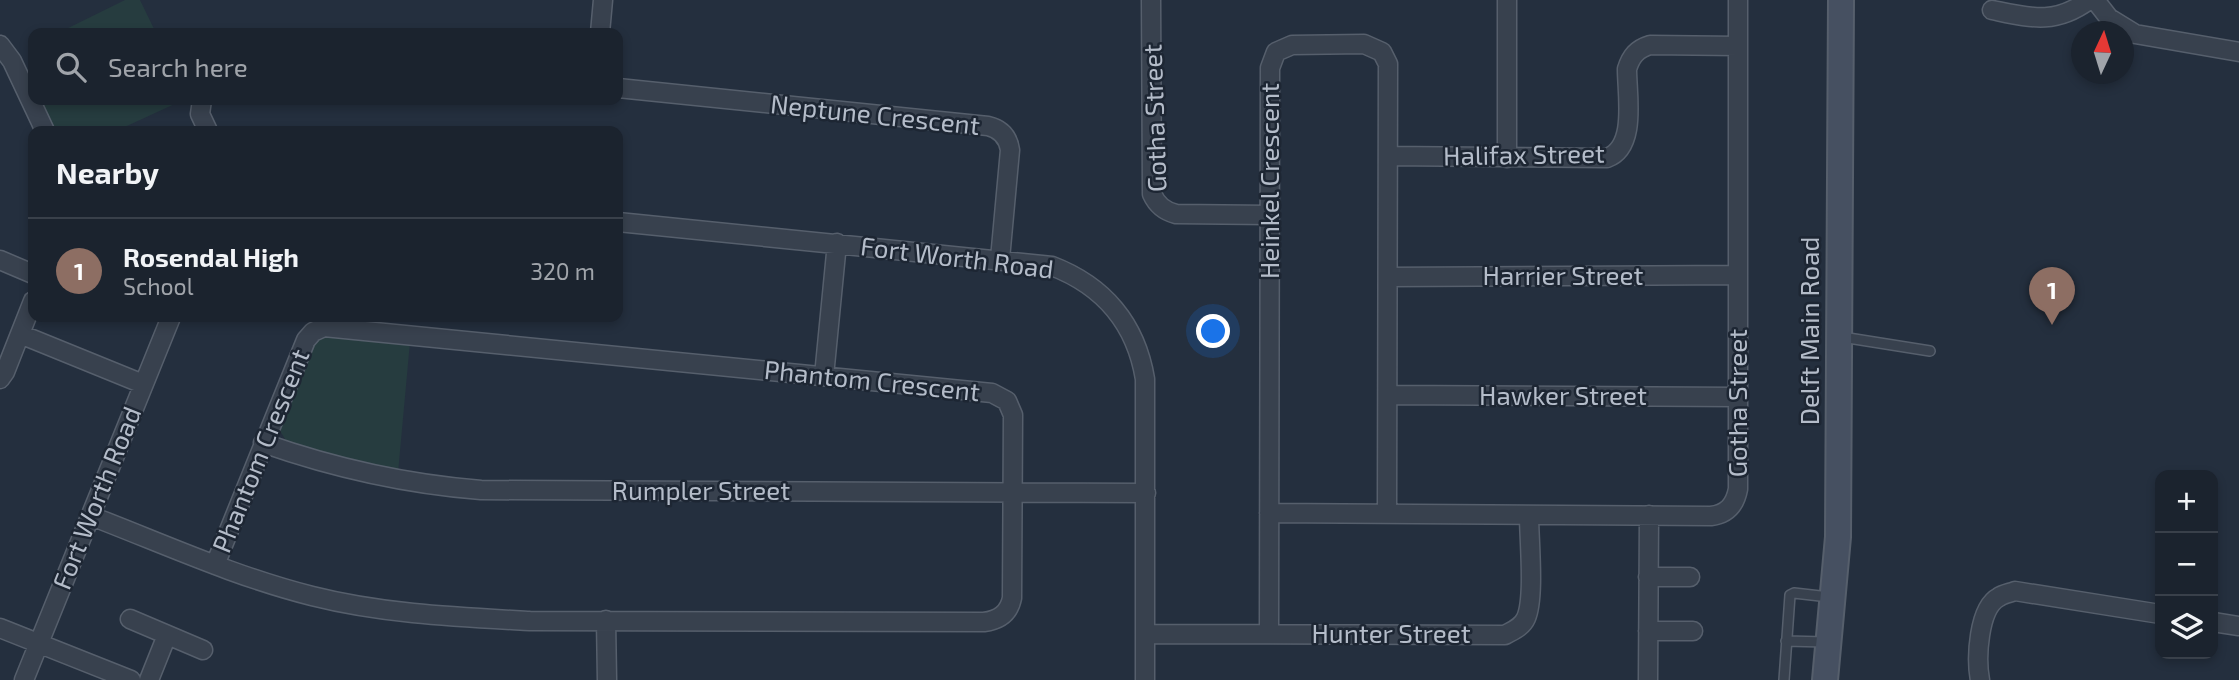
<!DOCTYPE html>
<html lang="en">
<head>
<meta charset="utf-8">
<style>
	:root { --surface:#1b232e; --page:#242b36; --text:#f1f3f6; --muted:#a0a4aa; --line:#39404a; --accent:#8ab4f8 }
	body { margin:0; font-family:"Exo 2",sans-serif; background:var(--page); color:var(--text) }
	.controls { position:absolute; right:21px; bottom:21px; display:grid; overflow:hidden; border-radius:14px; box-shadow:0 4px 10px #0003 }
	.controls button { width:63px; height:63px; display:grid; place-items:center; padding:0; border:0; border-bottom:2px solid var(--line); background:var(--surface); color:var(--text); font:35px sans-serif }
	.compass { position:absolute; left:2071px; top:21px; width:63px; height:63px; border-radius:50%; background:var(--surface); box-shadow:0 4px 10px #0003; rotate:4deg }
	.you { position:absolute; left:1214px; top:332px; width:24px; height:24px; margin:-18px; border:5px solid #fff; border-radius:50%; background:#1a73e8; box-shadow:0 0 0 10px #1a73e833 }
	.badge { display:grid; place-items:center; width:46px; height:46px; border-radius:50%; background:var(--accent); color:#fff; font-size:23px; font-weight:700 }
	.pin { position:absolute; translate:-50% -58px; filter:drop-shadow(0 2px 4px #0008) }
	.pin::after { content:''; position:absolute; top:37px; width:24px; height:21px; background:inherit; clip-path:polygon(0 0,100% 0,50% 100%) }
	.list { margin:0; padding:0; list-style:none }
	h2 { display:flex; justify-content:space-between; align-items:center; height:91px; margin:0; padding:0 28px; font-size:30px }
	h2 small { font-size:23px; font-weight:400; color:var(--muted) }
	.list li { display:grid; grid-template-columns:46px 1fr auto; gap:21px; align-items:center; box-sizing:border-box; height:105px; padding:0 28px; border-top:2px solid var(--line) }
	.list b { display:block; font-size:26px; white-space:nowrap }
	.list p { margin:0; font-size:23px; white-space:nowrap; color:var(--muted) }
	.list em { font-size:23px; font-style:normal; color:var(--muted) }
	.icon { flex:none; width:38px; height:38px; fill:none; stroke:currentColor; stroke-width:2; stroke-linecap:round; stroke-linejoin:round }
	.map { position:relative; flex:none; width:2239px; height:680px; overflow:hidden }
	.search { position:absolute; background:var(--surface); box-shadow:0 4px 10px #0003; left:28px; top:28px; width:595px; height:77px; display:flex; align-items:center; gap:18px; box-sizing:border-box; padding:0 24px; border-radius:14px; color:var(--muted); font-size:26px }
	.panel { position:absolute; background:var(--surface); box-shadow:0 4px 10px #0003; left:28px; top:126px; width:595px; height:196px; border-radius:14px }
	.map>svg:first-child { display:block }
	.green { fill:#263c3f }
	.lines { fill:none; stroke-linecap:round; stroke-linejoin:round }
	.lane-casing { stroke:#565f6c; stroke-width:12 }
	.street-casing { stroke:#565f6c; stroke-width:21 }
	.secondary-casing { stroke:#565f6c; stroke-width:28 }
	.lane { stroke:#38414e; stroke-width:9 }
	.street { stroke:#38414e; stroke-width:18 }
	.secondary { stroke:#465061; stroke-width:24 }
	.labels { text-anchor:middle; stroke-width:5; stroke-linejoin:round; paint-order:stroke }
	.street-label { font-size:26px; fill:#b4bcc9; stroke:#1d2633 }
</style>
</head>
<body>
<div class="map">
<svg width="2239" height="680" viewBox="0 0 2239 680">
	<rect width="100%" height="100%" fill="#242f3e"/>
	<path class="green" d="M125 0H140L156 33H58Z
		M39 100H180L179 102 116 131H53Z
		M324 334 410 342 398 473 288 444 279 429 312 343Z"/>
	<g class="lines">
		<defs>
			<path id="lane" d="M1842 337 1930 351
				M1786 641 1826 642
				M1784 680 1790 595 1794 593 1829 597"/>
			<path id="street" d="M1151 0 1152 194C1157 205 1164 211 1176 214L1270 215
				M2095 0 2109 18 2135 34 2239 52
				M1992 10C2031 18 2055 25 2089 0
				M600 33 603 0
				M0 45 12 61 45 131
				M618 88 988 126C1001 129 1008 137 1010 150L1000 259
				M202 100 200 114 208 131
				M1388 156 1607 158C1637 147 1627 96 1627 69 1631 56 1637 49 1650 45L1738 46
				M1507 158V0
				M618 222 1052 266C1104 286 1136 324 1145 379V680
				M0 260 33 274
				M1388 277 1738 275
				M20 334 143 384
				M824 376 837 243
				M0 379 5 372 33 301
				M1388 395 1738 397
				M263 443C334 468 405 484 481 490L1146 493
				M1269 513 1711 516C1727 514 1735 505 1738 489V0
				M91 516C164 544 236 577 312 596 383 614 457 617 530 621L984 622C999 620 1009 613 1012 598L1013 415 1007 401 992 393 324 327 313 332 306 340 215 565
				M1648 577H1690
				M130 619 203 650
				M606 620 607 680
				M2213 622 2239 626
				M0 628 131 680
				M1648 631H1693
				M1145 634 1505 635C1514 630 1522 627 1526 618 1535 598 1529 539 1529 515
				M1269 634 1270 68 1276 52 1292 45 1364 44 1382 52 1388 64 1387 514
				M24 680 171 317
				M149 680 167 635
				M1648 680 1649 515
				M1980 680C1976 659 1978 608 1999 597 2003 594 2010 593 2015 591L2160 614"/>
			<path id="secondary" d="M1825 680 1838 537 1841 0"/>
		</defs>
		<use href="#lane" class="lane-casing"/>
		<use href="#street" class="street-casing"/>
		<use href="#secondary" class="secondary-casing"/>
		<use href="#lane" class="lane"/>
		<use href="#street" class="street"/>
		<use href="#secondary" class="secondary"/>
	</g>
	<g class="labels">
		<g class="street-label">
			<text transform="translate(875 115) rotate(6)" y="9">Neptune Crescent</text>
			<text transform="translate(1155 118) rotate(-92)" y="9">Gotha Street</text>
			<text transform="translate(1524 155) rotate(-1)" y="9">Halifax Street</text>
			<text transform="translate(1270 181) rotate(-90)" y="9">Heinkel Crescent</text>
			<text transform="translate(957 258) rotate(7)" y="9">Fort Worth Road</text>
			<text x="1563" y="285">Harrier Street</text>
			<text transform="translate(1810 331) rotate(-90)" y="9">Delft Main Road</text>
			<text transform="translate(872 381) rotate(6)" y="9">Phantom Crescent</text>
			<text x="1563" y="405">Hawker Street</text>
			<text transform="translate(1738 403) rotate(-90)" y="9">Gotha Street</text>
			<text transform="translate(261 451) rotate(-68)" y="9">Phantom Crescent</text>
			<text x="701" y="500">Rumpler Street</text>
			<text transform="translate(97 498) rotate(-68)" y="9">Fort Worth Road</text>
			<text x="1391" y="643">Hunter Street</text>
		</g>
	</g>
</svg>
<div class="controls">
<button>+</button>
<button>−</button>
<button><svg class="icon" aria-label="layers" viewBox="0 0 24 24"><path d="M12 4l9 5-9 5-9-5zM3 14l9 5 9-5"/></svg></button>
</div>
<svg class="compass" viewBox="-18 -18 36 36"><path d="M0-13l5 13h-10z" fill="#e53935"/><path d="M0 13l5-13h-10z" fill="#a0a4aa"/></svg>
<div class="you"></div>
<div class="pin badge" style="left:2052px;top:325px;background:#8d6e63">1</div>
<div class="search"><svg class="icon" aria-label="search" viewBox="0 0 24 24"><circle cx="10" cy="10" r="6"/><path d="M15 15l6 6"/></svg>Search here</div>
<section class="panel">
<h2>Nearby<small></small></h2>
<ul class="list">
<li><span class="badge" style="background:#8d6e63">1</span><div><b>Rosendal High</b><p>School</p></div><em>320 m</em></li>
</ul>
</section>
</div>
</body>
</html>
